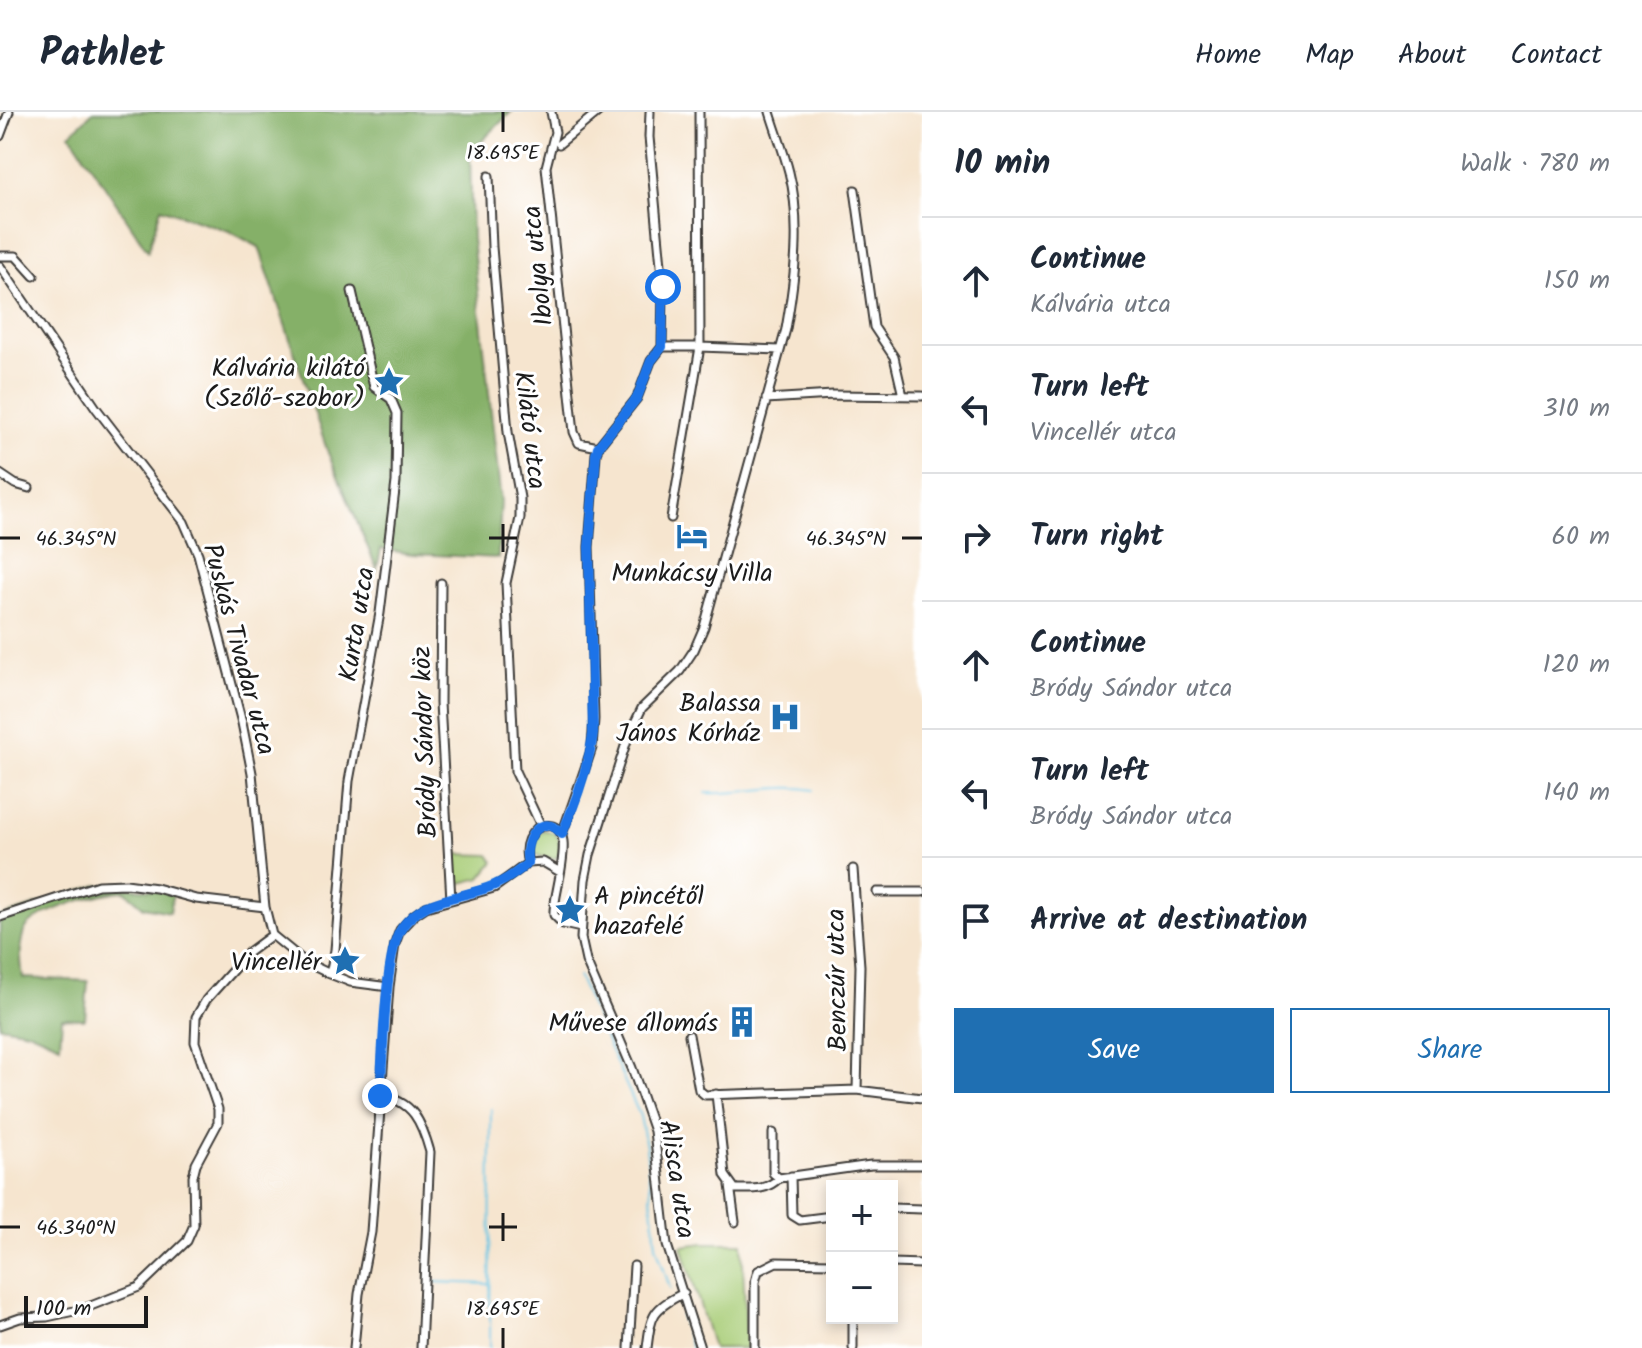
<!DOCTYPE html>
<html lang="en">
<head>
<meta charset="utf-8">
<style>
	:root { --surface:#fff; --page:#f2f2f3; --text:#1f2937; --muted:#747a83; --line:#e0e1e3; --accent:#1f6fb2 }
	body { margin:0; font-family:Kalam,sans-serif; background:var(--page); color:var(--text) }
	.controls { position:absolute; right:24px; bottom:24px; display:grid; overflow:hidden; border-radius:0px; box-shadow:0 4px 12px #0003 }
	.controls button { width:72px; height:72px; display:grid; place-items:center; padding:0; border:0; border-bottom:2px solid var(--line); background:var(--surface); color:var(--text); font:40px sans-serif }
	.scale { position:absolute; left:24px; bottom:20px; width:124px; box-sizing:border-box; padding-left:8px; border:4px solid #1c1c1c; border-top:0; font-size:22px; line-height:28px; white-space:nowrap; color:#1c1c1c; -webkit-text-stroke:6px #fff; paint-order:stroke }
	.stop { position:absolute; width:24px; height:24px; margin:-18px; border:6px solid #1a73e8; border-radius:50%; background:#fff }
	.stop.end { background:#1a73e8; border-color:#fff; box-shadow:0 2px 8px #0008 }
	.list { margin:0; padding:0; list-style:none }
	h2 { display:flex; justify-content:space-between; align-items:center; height:104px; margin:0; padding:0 32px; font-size:34px }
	h2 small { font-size:26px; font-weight:400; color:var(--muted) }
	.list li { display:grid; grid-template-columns:52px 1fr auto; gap:24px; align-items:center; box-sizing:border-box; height:128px; padding:0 32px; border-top:2px solid var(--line) }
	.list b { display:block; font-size:30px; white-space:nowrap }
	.list p { margin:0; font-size:26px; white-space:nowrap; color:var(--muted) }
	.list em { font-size:26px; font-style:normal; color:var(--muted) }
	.actions { display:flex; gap:16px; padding:24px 32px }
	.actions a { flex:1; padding:18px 0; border:2px solid var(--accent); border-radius:0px; text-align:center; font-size:28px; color:var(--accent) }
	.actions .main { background:var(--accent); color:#fff }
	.icon { flex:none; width:44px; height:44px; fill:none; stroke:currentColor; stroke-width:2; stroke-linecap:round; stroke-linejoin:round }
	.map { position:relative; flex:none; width:922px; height:1236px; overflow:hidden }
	header { display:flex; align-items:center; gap:48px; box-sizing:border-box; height:112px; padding:0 40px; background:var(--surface); border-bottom:2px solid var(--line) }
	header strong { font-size:38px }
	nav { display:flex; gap:44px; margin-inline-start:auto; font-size:28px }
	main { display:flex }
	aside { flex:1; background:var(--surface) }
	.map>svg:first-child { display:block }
	.green { fill:#a7cc76; stroke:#627449; stroke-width:2 }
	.forest { fill:#85b067; stroke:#506642; stroke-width:2 }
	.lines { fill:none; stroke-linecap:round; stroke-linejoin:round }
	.stream { stroke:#67c5e5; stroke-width:2 }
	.minor-casing { stroke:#3d3a37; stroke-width:11 }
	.minor { stroke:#fff; stroke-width:7 }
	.route { stroke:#1a73e8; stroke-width:10 }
	.ticks { fill:none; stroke:#1c1c1c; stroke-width:3 }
	.labels { text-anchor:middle; stroke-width:6; stroke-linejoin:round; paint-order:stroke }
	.street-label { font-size:26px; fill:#1c1c1c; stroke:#fff }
	.poi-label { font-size:26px; fill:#1c1c1c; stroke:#fff; text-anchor:end }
	.ticks-label { font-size:20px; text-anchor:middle; fill:#1c1c1c; stroke:#fff; stroke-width:6; stroke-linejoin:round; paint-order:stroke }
</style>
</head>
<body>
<header>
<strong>Pathlet</strong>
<nav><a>Home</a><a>Map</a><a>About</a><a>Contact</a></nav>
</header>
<main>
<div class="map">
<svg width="922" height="1236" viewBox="0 0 922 1236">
	<rect width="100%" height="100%" fill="#fff"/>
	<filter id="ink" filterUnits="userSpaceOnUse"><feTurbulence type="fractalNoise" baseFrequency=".0125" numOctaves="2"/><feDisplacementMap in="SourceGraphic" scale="16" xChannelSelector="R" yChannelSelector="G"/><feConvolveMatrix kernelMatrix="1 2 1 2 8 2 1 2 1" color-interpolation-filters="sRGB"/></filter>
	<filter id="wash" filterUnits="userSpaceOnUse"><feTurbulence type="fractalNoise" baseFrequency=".006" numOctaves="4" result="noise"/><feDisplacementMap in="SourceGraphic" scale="32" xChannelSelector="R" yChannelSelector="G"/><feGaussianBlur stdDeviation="1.8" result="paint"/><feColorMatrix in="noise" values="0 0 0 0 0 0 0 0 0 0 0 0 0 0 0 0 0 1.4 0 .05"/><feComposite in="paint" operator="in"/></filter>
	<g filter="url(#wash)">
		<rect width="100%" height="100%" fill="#f6e5cf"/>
		<path class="green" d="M544 718 554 721C562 727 562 740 555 747L539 744 532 739C530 728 534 722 544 718Z
			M455 742 489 743 494 750 481 766 457 772Z
			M704 1131H742L747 1236H713L682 1134Z"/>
		<path class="forest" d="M93 0H511L470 41 472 127 501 389 498 446 412 442 381 437 377 457 328 341 259 135 229 119 161 96 148 139 70 22Z
			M98 773 173 780 170 800 144 795 125 779C105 779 37 799 26 816 18 829 21 851 23 866L88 869 85 907 62 906 60 933 28 919 0 914V805Z"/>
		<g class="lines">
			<path class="stream" d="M706 681C744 683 775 671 814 678
				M578 864 640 1004 646 1034 656 1133 670 1176
				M434 1170 488 1172
				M681 1204 691 1236
				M490 1236 491 997"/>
		</g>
	</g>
	<g filter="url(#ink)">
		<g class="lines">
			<defs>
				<path id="minor" d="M551 0 555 20 546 55 574 320 579 331 598 335
					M0 24 9 0
					M559 32 598 0
					M489 64 492 135 508 320 520 386V406L506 471 515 659 541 714
					M855 78 874 215 894 245 903 284
					M0 144H16L34 164
					M0 154 96 296 184 410 198 442 242 611 252 661 265 795 272 823 305 850 330 862 350 870 389 875
					M662 235H700L699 0
					M766 287 833 283 922 284
					M0 362 15 372 29 376
					M671 406 700 235 780 238
					M441 471 440 591 451 788
					M562 722 592 636 594 607 589 435 596 342 598 335 637 286 651 249 662 235 663 175 649 25 650 0
					M853 757 860 854 857 978
					M560 760 543 750 528 751C524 738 526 726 537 716 586 698 551 784 554 803L563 812 581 816
					M877 780H922
					M0 805 98 773 126 772 156 776 196 787 265 795
					M330 862 335 838 349 669 380 501 396 370 397 301 391 287 374 275 352 179
					M689 923 699 978 705 983 857 978 922 986
					M716 982 725 1063 735 1077C753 1077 766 1079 779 1066
					M380 984C413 988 422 1011 430 1040L421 1236
					M773 1021V1061L779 1066 871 1053H922
					M791 1064 792 1103 800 1108 832 1104
					M730 1073 735 1110
					M892 1096 922 1097
					M892 1151 922 1152
					M0 1213 20 1206 47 1205 83 1197 139 1175 187 1129 194 1113 193 1064 196 1052 218 1011V997L195 930 196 905 206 888 249 840 272 823
					M354 1236 359 1182 371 1120 389 875 395 832 400 818 414 803 426 795 494 776 528 751
					M629 1236 634 1154
					M647 1236C651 1203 652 1197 684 1181
					M700 1236 667 1133 654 1019 632 956 586 849 581 826 585 768 590 743 628 625 642 596 680 559 694 538 704 515 786 217C795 166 802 111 789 60 784 40 776 20 770 0
					M755 1236V1170L758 1159 776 1150 832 1151
					M853 1236V1206"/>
			</defs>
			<use href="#minor" class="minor-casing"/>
			<use href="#minor" class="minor"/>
		</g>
	</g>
	<g class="lines" filter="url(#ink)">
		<path class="route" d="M380 984C383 948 384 847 400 819 405 809 417 799 427 794 468 777 489 785 528 751 522 729 541 698 562 722 576 690 588 656 593 622L589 435 596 342 598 335 637 286 651 249 662 235 663 175"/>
	</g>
	<path class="ticks" d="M503 0V20M503 412V440M0 426H20M489 426H517M902 426H922M503 1101V1129M0 1115H20M489 1115H517M503 1216V1236"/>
	<defs>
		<symbol id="sight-bare" viewBox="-9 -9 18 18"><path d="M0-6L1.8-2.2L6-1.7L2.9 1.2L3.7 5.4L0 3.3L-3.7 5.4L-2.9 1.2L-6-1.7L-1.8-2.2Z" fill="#1f6fb2" stroke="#fff" stroke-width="2.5" paint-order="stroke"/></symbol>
		<symbol id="hotel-bare" viewBox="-9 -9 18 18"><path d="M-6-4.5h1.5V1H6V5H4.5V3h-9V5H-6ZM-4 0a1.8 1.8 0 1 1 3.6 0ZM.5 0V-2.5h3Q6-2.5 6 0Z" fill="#1f6fb2" stroke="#fff" stroke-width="2.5" paint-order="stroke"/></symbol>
		<symbol id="hospital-bare" viewBox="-9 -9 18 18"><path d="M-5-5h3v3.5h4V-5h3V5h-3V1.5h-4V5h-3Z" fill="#1f6fb2" stroke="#fff" stroke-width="2.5" paint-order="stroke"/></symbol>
		<symbol id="building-bare" viewBox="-9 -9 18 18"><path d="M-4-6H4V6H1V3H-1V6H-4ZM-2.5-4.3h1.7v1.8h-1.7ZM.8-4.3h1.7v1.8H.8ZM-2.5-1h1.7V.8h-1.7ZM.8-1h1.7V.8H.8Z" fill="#1f6fb2" stroke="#fff" stroke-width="2.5" paint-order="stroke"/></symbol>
	</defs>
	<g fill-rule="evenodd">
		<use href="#sight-bare" x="367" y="248" width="44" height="44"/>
		<use href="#hotel-bare" x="670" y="402" width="44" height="44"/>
		<use href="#hospital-bare" x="763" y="583" width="44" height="44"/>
		<use href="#sight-bare" x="548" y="776" width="44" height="44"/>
		<use href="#sight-bare" x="323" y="827" width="44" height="44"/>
		<use href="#building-bare" x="720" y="888" width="44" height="44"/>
	</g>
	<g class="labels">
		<g class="street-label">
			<text transform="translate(537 154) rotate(-96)" y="9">Ibolya utca</text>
			<text transform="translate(531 318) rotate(83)" y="9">Kilátó utca</text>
			<text transform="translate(356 512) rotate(-81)" y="9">Kurta utca</text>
			<text transform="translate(240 537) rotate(75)" y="9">Puskás Tivadar utca</text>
			<text transform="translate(424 630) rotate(-92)" y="9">Bródy Sándor köz</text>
			<text transform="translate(836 868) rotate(-91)" y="9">Benczúr utca</text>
			<text transform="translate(678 1067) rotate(81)" y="9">Alisca utca</text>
		</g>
		<g class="poi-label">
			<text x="365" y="264">Kálvária kilátó<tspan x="365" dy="30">(Szőlő-szobor)</tspan></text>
			<text x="692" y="469" text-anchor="middle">Munkácsy Villa</text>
			<text x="761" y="599">Balassa<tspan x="761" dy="30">János Kórház</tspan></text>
			<text x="594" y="792" text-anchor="start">A pincétől<tspan x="594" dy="30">hazafelé</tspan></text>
			<text x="321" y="858">Vincellér</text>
			<text x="718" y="919">Művese állomás</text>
		</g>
	</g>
	<g class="ticks-label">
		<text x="503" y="47">18.695°E</text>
		<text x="76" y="433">46.345°N</text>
		<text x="846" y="433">46.345°N</text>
		<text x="76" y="1122">46.340°N</text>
		<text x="503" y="1203">18.695°E</text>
	</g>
</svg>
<div class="controls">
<button>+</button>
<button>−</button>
</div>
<div class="scale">100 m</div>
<div class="stop" style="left:663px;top:175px"></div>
<div class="stop end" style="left:380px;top:984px"></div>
</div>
<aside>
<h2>10 min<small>Walk · 780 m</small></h2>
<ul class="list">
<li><svg class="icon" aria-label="ahead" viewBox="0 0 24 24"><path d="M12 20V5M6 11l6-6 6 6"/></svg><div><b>Continue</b><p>Kálvária utca</p></div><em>150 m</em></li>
<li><svg class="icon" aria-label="left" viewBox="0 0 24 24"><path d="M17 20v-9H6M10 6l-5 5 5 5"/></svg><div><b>Turn left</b><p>Vincellér utca</p></div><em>310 m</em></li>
<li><svg class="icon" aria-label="right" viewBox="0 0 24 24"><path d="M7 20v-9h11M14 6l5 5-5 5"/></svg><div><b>Turn right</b></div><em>60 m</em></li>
<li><svg class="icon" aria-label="ahead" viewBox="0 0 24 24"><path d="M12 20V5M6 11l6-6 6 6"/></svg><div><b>Continue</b><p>Bródy Sándor utca</p></div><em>120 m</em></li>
<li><svg class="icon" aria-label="left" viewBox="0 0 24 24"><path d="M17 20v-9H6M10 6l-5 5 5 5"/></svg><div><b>Turn left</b><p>Bródy Sándor utca</p></div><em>140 m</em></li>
<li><svg class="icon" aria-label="arrive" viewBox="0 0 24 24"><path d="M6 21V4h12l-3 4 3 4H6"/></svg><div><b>Arrive at destination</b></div></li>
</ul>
<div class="actions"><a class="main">Save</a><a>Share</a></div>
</aside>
</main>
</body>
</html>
